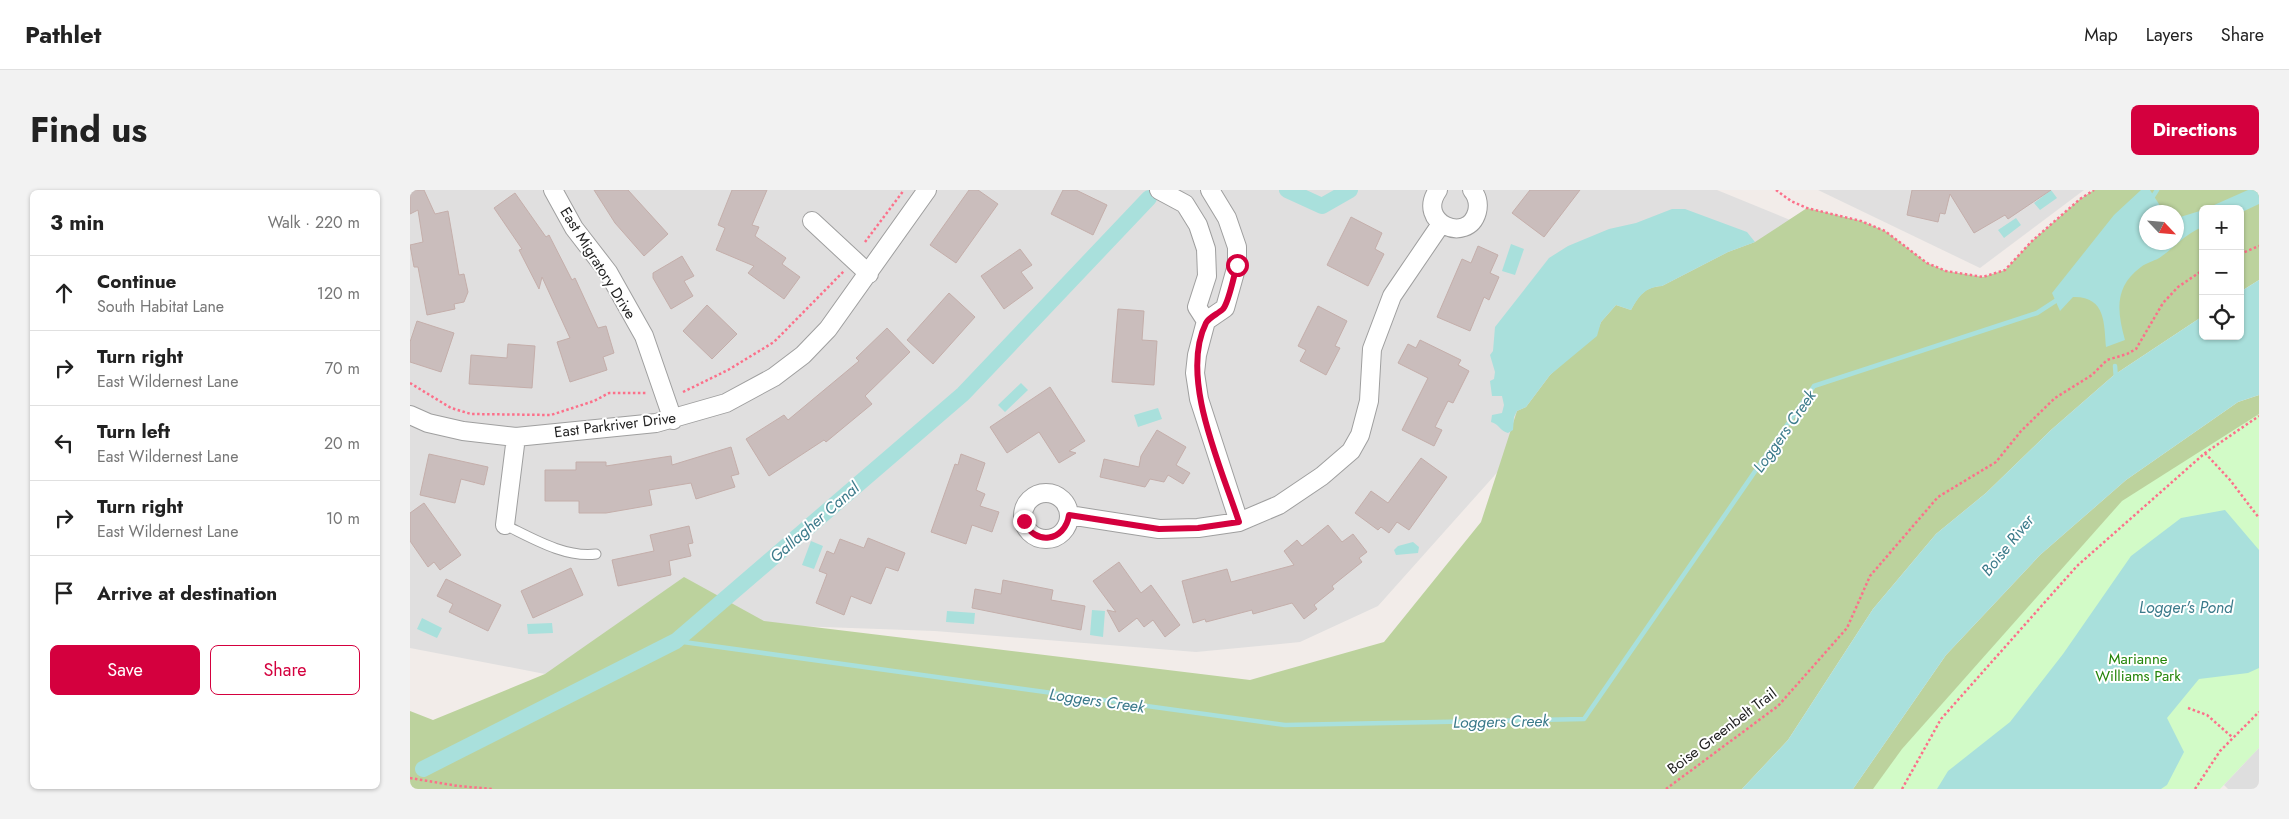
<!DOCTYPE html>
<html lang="en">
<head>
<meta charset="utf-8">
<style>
	:root { --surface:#fff; --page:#f2f2f2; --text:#222; --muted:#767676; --line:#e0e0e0; --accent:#d4003e }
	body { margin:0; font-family:Jost,sans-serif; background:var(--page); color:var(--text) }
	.controls { position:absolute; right:15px; top:15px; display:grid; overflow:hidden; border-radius:8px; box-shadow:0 1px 4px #0004 }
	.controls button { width:45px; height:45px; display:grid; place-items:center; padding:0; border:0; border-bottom:1px solid var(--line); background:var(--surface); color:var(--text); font:25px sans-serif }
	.compass { position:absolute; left:1729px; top:15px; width:45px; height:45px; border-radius:50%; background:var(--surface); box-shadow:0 1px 4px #0004; rotate:116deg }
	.stop { position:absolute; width:15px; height:15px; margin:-11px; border:4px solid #d4003e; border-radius:50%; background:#fff }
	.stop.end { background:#d4003e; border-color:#fff; box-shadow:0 1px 5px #0008 }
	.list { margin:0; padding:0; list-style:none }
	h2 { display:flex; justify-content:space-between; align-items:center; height:65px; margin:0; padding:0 20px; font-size:21px }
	h2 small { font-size:16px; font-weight:400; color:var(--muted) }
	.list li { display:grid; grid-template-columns:32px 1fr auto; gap:15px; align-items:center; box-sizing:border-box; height:75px; padding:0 20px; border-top:1px solid var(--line) }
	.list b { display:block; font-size:19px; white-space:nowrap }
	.list p { margin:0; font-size:16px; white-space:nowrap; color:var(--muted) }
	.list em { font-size:16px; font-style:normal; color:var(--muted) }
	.actions { display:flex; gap:10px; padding:15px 20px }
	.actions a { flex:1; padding:11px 0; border:1px solid var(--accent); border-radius:8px; text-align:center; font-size:18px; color:var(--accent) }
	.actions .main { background:var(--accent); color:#fff }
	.icon { flex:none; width:28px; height:28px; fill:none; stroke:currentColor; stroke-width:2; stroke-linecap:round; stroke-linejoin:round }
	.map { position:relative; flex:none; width:1849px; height:599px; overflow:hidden; border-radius:8px }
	header { display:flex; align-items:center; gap:30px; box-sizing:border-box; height:70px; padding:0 25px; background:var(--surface); border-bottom:1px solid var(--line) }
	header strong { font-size:24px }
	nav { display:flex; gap:28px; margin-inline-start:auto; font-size:18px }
	.intro { display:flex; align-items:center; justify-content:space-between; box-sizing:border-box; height:120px; padding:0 30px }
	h1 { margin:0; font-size:35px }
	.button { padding:12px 22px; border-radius:8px; background:var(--accent); color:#fff; font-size:18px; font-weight:700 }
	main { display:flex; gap:30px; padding:0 30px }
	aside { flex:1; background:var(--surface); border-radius:8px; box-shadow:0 1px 4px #0004 }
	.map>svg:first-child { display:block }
	.residential { fill:#e0dfdf }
	.forest { fill:#bcd29d; fill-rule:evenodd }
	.park { fill:#d2fbc7 }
	.parking { fill:#dedede }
	.water { fill:#a9e0dc }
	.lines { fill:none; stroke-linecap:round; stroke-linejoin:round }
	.stream { stroke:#a9e0dc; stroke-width:4.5 }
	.canal { stroke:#a9e0dc; stroke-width:16 }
	.building { fill:#cabdbc; stroke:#c4aeaa }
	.service-casing { stroke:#9f9f9f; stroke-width:11 }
	.minor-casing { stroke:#9f9f9f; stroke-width:20 }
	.path { stroke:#fc708a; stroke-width:2.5; stroke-dasharray:2.5 2.5; stroke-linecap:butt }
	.service { stroke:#fff; stroke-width:9 }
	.minor { stroke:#fff; stroke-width:18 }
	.route { stroke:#d4003e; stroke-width:6 }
	.labels { text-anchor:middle; stroke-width:4; stroke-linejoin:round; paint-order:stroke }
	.street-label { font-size:15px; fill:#222; stroke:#fff }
	.park-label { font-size:15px; fill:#24850a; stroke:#fff }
	.water-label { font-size:16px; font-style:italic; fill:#3c7b8b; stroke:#fff }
</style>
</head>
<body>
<header>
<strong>Pathlet</strong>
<nav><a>Map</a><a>Layers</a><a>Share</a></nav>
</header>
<div class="intro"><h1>Find us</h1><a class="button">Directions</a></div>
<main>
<aside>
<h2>3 min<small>Walk · 220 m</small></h2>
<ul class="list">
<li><svg class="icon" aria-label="ahead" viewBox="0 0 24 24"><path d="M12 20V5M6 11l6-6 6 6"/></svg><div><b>Continue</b><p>South Habitat Lane</p></div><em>120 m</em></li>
<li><svg class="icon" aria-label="right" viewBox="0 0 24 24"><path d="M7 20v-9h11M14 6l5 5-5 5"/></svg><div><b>Turn right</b><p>East Wildernest Lane</p></div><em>70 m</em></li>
<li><svg class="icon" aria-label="left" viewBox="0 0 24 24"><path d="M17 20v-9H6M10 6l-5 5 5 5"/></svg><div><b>Turn left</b><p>East Wildernest Lane</p></div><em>20 m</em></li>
<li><svg class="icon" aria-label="right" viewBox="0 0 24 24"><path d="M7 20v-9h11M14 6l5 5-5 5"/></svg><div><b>Turn right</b><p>East Wildernest Lane</p></div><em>10 m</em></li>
<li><svg class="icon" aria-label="arrive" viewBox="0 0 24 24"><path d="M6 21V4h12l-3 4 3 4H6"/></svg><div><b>Arrive at destination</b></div></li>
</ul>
<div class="actions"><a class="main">Save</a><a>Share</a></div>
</aside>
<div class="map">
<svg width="1849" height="599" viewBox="0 0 1849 599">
	<rect width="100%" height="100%" fill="#f2ece9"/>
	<path class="residential" d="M0 0H1307L1463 64 1217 137 968 416 890 452 786 462 525 441 357 435 135 484 0 458Z
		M1408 0H1674L1570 78Z"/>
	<path class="forest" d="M1684 0H1849V90L1830 102V19H1793V126L1704 185 1641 240 1576 303 1526 344 1463 419 1378 550 1332 599H0V521L23 530 135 484 274 387 354 431 840 490 974 452 1071 332 1107 221 1116 217 1140 185 1187 142 1191 132 1206 115 1221 120C1229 105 1235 97 1252 96L1318 62 1345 52 1397 18 1451 31 1475 41 1517 73 1536 81 1573 87 1595 80 1622 51 1670 9ZM1736 22H1766V52H1736Z
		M1849 205V225L1527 599H1443L1536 465 1630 365 1716 290 1828 212Z"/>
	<path class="park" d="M1849 224V558L1810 599H1463L1492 559 1712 311Z"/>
	<path class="parking" d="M1849 558V599H1818L1814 595Z"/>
	<path class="water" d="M1641 0 1647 8 1630 20 1624 13Z
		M1731 0H1740L1754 22H1736V52H1766L1767 28 1793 20V37C1776 43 1766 56 1752 66 1746 71 1737 72 1731 77 1704 97 1707 121 1715 150L1696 157C1694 134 1696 106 1663 107L1650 121 1642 103 1704 25Z
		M1838 0H1849V14L1830 23V19H1795Z
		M1262 19H1275L1337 42 1345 52 1318 62 1252 96C1235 97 1229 106 1221 120L1206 115 1191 132 1187 146 1140 185 1116 217 1107 221 1104 227 1103 240 1098 243C1090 241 1089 234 1081 232L1082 225 1092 223 1094 215 1092 206H1082L1080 191 1084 189 1085 182 1080 165 1083 161 1085 137 1139 68 1158 56 1199 39 1226 33Z
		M1606 28 1611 35 1594 48 1588 40Z
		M1101 54 1114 59 1105 85 1092 81Z
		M1849 90V205L1828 212 1716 290 1630 365 1536 465 1443 599H1332L1378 550 1463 419 1526 344 1576 303 1641 240 1704 185 1793 126V146H1830V102Z
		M611 193 618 200 595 222 588 215Z
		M748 218 752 229 728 237 724 225Z
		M1815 320 1849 360V478L1838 483 1789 489 1757 528 1774 562 1757 595 1751 599H1527L1538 581 1600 532 1653 464 1721 366 1771 328Z
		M401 351 413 356 404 379 392 375Z
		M1003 352 1009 357 1008 363 986 365 984 360 988 356Z
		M682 420 695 421 693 447 680 445Z
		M537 421 565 423 564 434 536 432Z
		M12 428 32 438 27 448 7 439Z
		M142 433 143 443 118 444 117 434Z"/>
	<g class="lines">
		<path class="stream" d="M1740 11 1747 0
			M1705 176 1706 189
			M266 451 875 535 1174 529 1404 196 1627 123 1650 108"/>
		<path class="canal" d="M877 0 912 16 940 0
			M13 579 266 451 553 204 739 8"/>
	</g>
	<path class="building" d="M0 0H14L25 24 38 21 49 85 54 84 58 102 54 112 44 114 45 119 17 125 8 77H4L0 55 13 52 8 20 0 24Z
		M184 0H218L258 44 234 66 205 33Z
		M322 0H357L342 35 349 37 345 46 376 68 372 74 390 87 374 109 338 83 344 76 306 60 315 38 308 35Z
		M559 0H568L588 14 546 73 520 55Z
		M653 0H666L697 15 683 45 641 24Z
		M1120 0H1170L1134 47 1102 23Z
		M1502 0H1641L1598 29 1595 25 1564 43 1540 4 1535 24 1530 23 1528 32 1497 25Z
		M105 3 136 47 139 45 162 90 165 88 188 138 196 136 204 163 193 167 197 180 160 192 147 152 160 148 132 87 129 99 109 60 112 59 84 18Z
		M941 27 972 43 965 59 974 64 958 96 917 75Z
		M1068 56 1088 65 1080 83 1089 87 1079 110 1074 107 1060 141 1027 127 1052 69 1061 73Z
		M610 59 622 75 611 82 623 98 594 119 571 86Z
		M272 66 284 86 274 91 283 106 261 119 243 88V83Z
		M539 103 565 127 523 174 497 150Z
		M297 115 327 144 302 169 273 141Z
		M908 116 937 131 925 156 930 158 916 185 890 171 896 160 888 156Z
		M708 119 734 121 732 150 747 151 744 195 702 192Z
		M7 131 44 143 31 182 0 172V152Z
		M477 138 500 162 455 206 462 214 416 252 414 250 359 286 336 249 374 225 378 230 449 171 446 168Z
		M1010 150 1051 170 1048 175 1059 181 1043 213 1038 211 1025 237 1032 240 1024 256 992 240 1018 188 988 173 998 154 1006 158Z
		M98 154 125 156 122 198 59 194 61 165 97 168Z
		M640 197 675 251 659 261 666 263 649 273 629 242 597 263 580 237Z
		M747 240 776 257 766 275 780 283 773 294 758 285 754 292 740 289 735 297 690 287 694 269 729 277 731 266Z
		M321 257 329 284 321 286 325 297 286 309 281 293 239 300 242 315 196 323H169V311H135V280H166V272H196V276L261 266 262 275Z
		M19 264 78 277 74 295 51 289 45 313 10 305Z
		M551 264 575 273 566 300 575 304 570 316 589 322 582 342 562 335 556 354 521 342 545 274 548 275Z
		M1011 268 1037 287 999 340 987 332 979 343 971 337 968 340 945 323 961 301 978 313Z
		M14 313 51 365 30 380 24 372 18 377 0 351V323Z
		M918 335 932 352 943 344 957 362 949 368 952 372 922 396 924 399 904 415 907 419 894 429 882 413 843 424 842 420 796 432 795 429 783 433 772 391 817 379 821 392 884 375 874 361 887 350 892 356Z
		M279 336 283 353 278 354 281 366 259 371 261 385 208 396 202 370 244 361 240 345Z
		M458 348 495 363 488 381 476 377 461 414 441 406 434 425 406 413 417 384 409 381 417 361 424 364 430 349 454 358Z
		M709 372 731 403 741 395 770 435 755 447 743 430 734 437 727 428 709 442 697 420 706 422 683 391Z
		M161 378 173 405 123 428 111 401Z
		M36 389 91 415 78 441 39 422 43 414 27 406Z
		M593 390 643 400 641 410 675 416 671 440 562 418 565 399 591 404Z"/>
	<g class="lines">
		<defs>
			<path id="service" d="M95 335C122 348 155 368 186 364"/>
			<path id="minor" d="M143 0 164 38 198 82 234 146 263 230
				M749 0 775 14 788 35 796 59 797 86 787 117 796 131 815 118 827 75V57L817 28 800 0
				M1028 0C1005 33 1058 55 1067 22 1069 14 1067 6 1062 0
				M402 31 459 84
				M796 131 787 165 785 183 789 209 829 332
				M0 225 18 233 53 241 106 247 246 233 316 213 364 187 393 165 418 139 517 0
				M613 326a23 23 0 1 1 46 0a23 23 0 1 1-46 0Z
				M659 325 749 339 788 338 829 332 869 315 912 286 941 261 950 245 959 211 962 159 982 106 1031 34
				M95 335 106 247"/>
		</defs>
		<use href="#service" class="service-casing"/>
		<use href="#minor" class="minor-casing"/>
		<path class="path" d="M1366 0 1381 11 1397 18 1451 31 1475 41 1517 73 1536 81 1573 87 1595 80 1622 51 1670 9 1684 0
			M455 52 494 0
			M1830 64 1849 56
			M0 193 41 218 61 224 141 225 184 211 199 203H236
			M273 202 318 180 364 152 434 81
			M1795 263 1820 290 1849 328
			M1778 518 1797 525 1822 547
			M0 588 48 596 83 599
			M1256 599 1368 516 1437 438 1460 386 1528 307 1586 272 1611 241 1645 208 1682 185 1697 170 1717 164 1726 159 1753 113 1768 97 1793 80
			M1492 599 1531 529 1667 376 1795 263 1849 226
			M1785 599 1810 561 1849 522"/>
		<use href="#service" class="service"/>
		<use href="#minor" class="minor"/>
	</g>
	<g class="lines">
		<path class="route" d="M614 331C624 356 655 352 659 325L749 339 788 338 829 332C811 277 769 187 796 133 799 127 808 124 813 119 819 112 824 85 827 75"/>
	</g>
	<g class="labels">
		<g class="street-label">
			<text transform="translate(188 73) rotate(58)" y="5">East Migratory Drive</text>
			<text transform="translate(205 235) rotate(-7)" y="5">East Parkriver Drive</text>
			<text transform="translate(1312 541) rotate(-37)" y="5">Boise Greenbelt Trail</text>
		</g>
		<g class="park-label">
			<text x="1728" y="474">Marianne<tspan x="1728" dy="17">Williams Park</tspan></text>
		</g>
		<g class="water-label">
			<text transform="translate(1374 241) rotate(-55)" y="6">Loggers Creek</text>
			<text transform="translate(404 332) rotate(-41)" y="6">Gallagher Canal</text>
			<text transform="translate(1597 355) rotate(-51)" y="6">Boise River</text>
			<text x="1776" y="423">Logger's Pond</text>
			<text transform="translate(687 510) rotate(8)" y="6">Loggers Creek</text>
			<text transform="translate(1091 531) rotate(-1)" y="6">Loggers Creek</text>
		</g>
	</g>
</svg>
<div class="controls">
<button>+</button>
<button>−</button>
<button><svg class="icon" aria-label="locate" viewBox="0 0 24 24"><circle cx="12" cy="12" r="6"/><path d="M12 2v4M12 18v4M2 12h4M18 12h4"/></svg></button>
</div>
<svg class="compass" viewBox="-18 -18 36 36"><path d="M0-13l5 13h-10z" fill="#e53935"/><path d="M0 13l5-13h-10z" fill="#767676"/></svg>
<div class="stop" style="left:827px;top:75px"></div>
<div class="stop end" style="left:614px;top:331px"></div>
</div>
</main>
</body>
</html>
